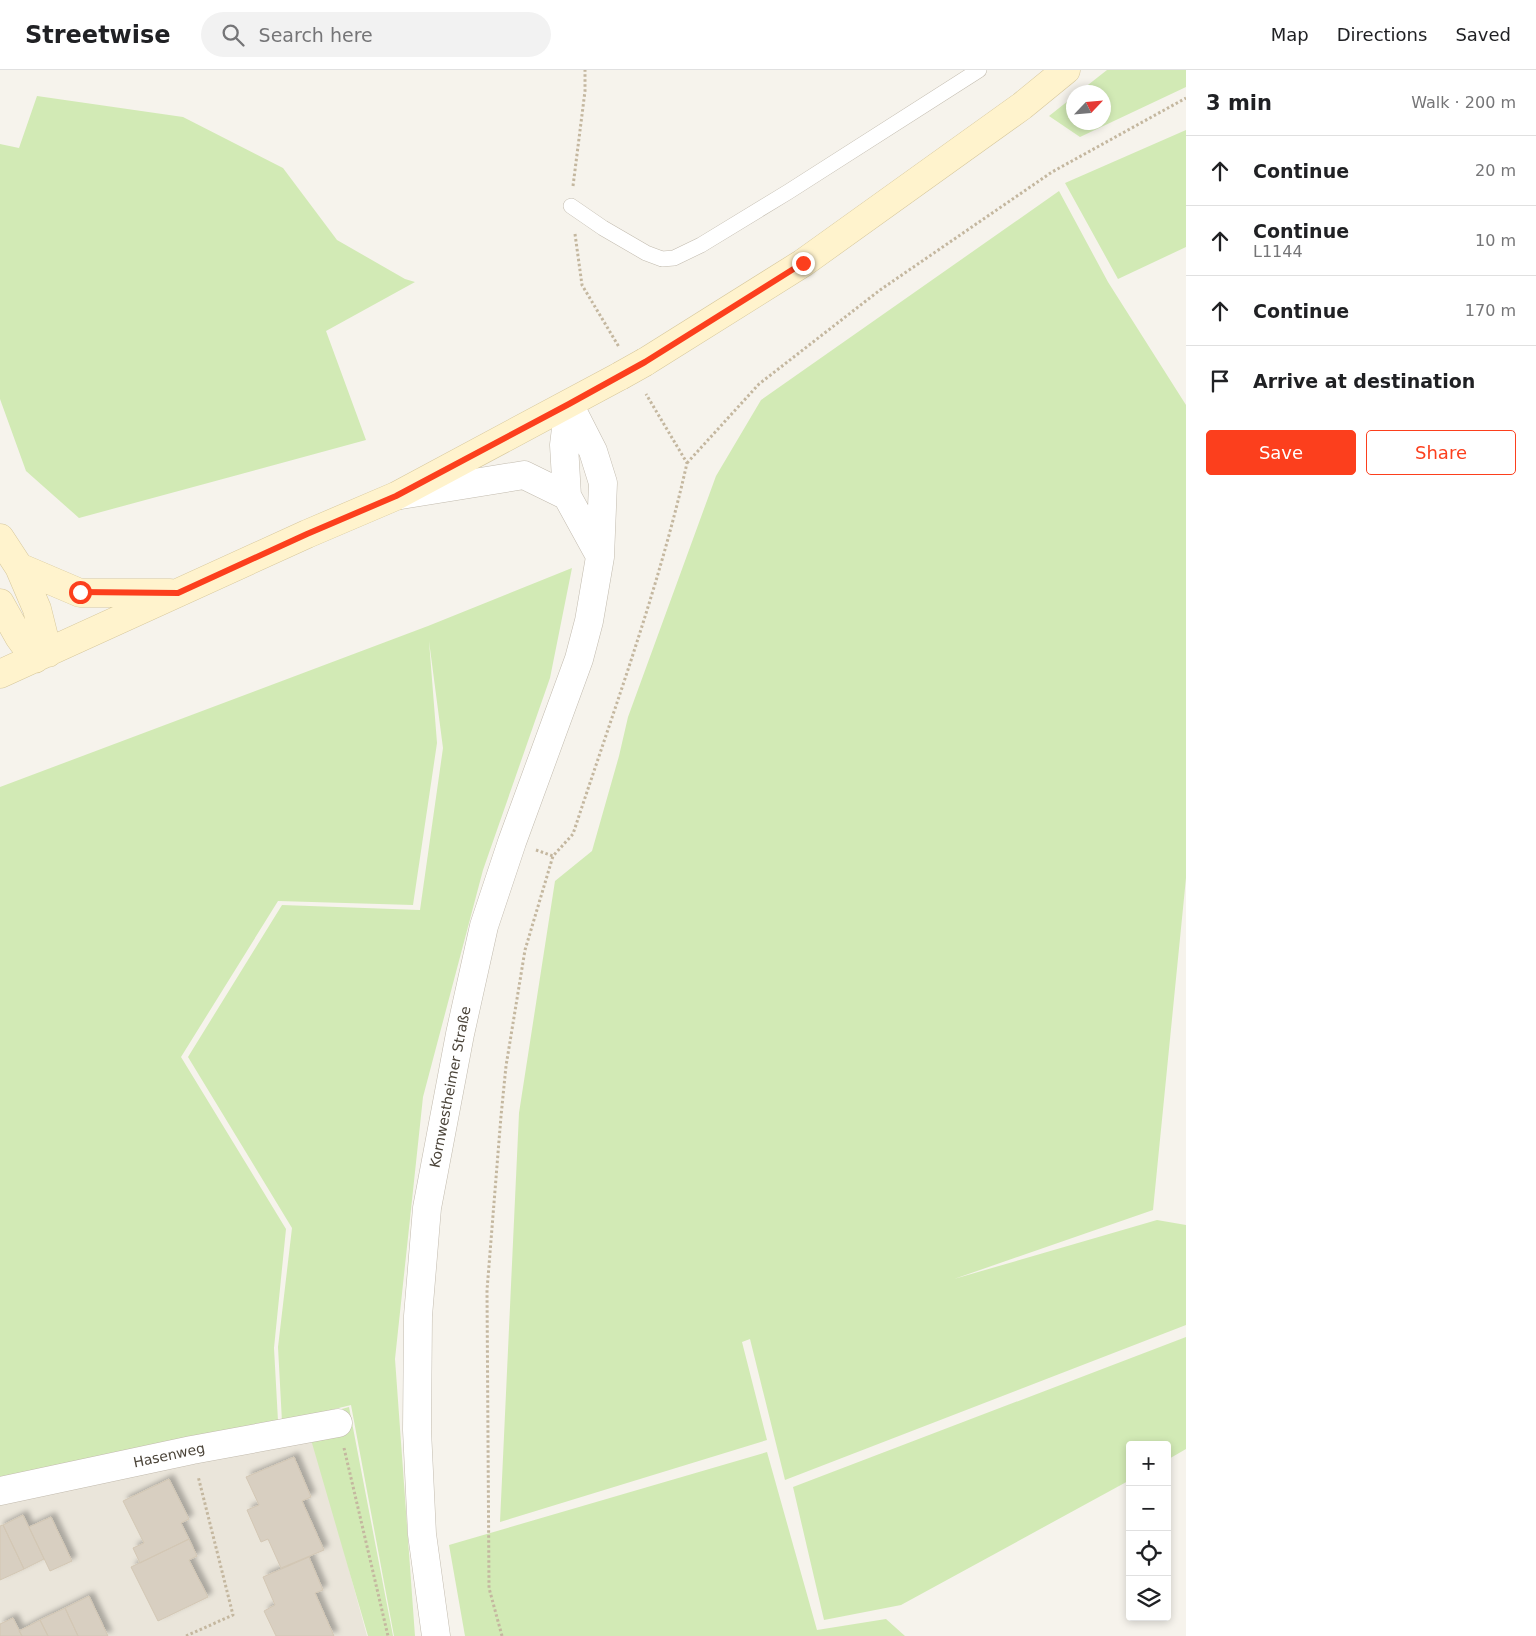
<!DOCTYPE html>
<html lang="en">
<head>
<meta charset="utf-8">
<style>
	:root { --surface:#fff; --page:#f2f2f2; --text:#202124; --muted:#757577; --line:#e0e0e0; --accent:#fc3f1d }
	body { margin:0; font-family:"DejaVu Sans",sans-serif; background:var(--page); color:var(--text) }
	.controls { position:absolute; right:15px; bottom:15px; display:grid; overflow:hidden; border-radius:5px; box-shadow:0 2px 8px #0003 }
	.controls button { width:45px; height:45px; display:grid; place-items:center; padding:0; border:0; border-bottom:1px solid var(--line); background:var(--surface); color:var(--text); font:25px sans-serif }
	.compass { position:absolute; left:1066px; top:15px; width:45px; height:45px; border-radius:50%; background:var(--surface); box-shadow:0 2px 8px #0003; rotate:64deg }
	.stop { position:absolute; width:15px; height:15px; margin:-11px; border:4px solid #fc3f1d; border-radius:50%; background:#fff }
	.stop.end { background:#fc3f1d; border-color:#fff; box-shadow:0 1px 5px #0008 }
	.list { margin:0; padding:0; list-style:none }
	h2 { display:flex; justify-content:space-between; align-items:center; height:65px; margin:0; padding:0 20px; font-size:21px }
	h2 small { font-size:16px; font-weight:400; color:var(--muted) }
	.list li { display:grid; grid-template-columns:32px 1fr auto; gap:15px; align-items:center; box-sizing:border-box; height:70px; padding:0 20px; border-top:1px solid var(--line) }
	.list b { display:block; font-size:19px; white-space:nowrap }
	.list p { margin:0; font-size:16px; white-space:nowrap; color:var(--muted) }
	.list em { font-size:16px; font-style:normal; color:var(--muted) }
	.actions { display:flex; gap:10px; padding:15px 20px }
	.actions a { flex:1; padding:11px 0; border:1px solid var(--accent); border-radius:5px; text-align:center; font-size:18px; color:var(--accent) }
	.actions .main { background:var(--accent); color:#fff }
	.icon { flex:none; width:28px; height:28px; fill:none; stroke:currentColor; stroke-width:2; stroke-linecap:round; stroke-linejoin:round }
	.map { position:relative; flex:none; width:1186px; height:1566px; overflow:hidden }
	header { display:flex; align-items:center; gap:30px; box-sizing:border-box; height:70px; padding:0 25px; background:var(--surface); border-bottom:1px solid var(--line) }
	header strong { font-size:24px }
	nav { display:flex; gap:28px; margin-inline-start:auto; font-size:18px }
	.search { width:350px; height:45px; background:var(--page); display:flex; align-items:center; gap:12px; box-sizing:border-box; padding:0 18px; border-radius:28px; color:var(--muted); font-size:19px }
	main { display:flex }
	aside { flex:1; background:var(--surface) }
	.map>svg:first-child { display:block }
	.residential { fill:#eae5da }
	.green { fill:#d2eab5 }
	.building { fill:#d8cfc1; stroke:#d3c7b4; filter:url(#shadow) }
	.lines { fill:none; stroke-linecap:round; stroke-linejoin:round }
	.service-casing { stroke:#c2bbae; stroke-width:16 }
	.minor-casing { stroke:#c2bbae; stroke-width:29 }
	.secondary-casing { stroke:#d6c79b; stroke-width:29 }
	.path { stroke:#c4b79f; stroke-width:3; stroke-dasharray:2.5 2.5; stroke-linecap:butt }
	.service { stroke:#fff; stroke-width:15 }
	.minor { stroke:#fff; stroke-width:28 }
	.secondary { stroke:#fff3cd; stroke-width:28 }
	.secondary-bridge-casing { stroke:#d6c79b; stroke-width:29; stroke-linecap:butt }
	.secondary-bridge { stroke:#fff3cd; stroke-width:28 }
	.route { stroke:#fc3f1d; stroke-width:6 }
	.labels { text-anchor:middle; stroke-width:5; stroke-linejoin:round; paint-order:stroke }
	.street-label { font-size:14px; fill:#4b4439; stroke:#fff }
</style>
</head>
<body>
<header>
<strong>Streetwise</strong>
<div class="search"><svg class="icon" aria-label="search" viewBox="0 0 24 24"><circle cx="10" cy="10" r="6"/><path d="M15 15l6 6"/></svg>Search here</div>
<nav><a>Map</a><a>Directions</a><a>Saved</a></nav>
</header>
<main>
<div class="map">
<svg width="1186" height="1566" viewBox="0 0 1186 1566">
	<defs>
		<filter id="shadow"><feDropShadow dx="4.5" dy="-4.5" stdDeviation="2.5" flood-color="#0004"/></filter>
	</defs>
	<rect width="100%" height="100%" fill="#f6f3ec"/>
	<path class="residential" d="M313 1367 367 1566H0V1430Z"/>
	<path class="green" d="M1107 0H1186V17L1080 67 1049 46 1073 27 1074 52H1104V22H1079Z
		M37 26 183 47 283 98 337 170 405 209 415 212 326 261 366 370 79 448 26 401 0 329V74L19 78Z
		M1186 60V177L1118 209 1065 113Z
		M1059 121 1108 212 1186 335V808L1153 1140 954 1209 1157 1150 1186 1155V1255L785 1410 750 1269 742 1272 767 1370 500 1452 519 1043 555 811 592 781 619 686 628 647 716 406 761 330Z
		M572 498 550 608 483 800 423 1027 395 1289 415 1566H394L351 1335 282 1352 278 1277 292 1158 188 987 282 835 420 840 443 678 429 571 437 673 413 835 278 831 181 987 286 1159 274 1278 278 1351 0 1408V717L428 556Z
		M1186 1267V1379L1167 1390V1375H1130V1410L901 1535 824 1550 793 1417Z
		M349 1337 393 1566H368L305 1349Z
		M767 1382 817 1560 886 1549 905 1566H465L449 1475Z"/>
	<path class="building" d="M294 1387 311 1427 302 1431 324 1480 281 1498 268 1469 261 1472 247 1440 259 1435 246 1407Z
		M169 1409 189 1449 181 1453 189 1469 140 1493 133 1478 144 1473 123 1431Z
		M23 1445 44 1489 24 1499 3 1455Z
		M51 1447 72 1491 50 1501 29 1457Z
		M3 1455 24 1499 0 1510V1456Z
		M189 1469 197 1486 189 1490 208 1527 158 1551 131 1497Z
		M309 1487 323 1520 315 1523 334 1566H276L264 1541 275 1535 263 1507Z
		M89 1526 108 1566H78L65 1538Z
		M65 1538 78 1566H48L40 1550Z
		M13 1548 22 1566H0V1554Z
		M40 1550 48 1566H22L19 1561Z"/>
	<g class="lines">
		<defs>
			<path id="service" d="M571 136 603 158 646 183 662 189 674 188 701 175 788 122 979 0"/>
			<path id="minor" d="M569 334 564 375 567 426 600 486
				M401 425 524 405 567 426
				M0 1421 192 1380 338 1353
				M436 1566 422 1464 417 1360 418 1246 427 1138 460 964 484 856 512 772 579 589 589 551 600 487 603 413 593 381 569 334"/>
			<path id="secondary" d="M645 292 803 193 1022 36 1066 0
				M0 468 19 497 37 539 48 583
				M19 497 80 523H170
				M0 533 19 567 35 589
				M0 604 307 464 396 426 620 306"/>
		</defs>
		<use href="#service" class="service-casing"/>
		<use href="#minor" class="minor-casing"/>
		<use href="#secondary" class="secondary-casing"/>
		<path class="path" d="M573 116 585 21V0
			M575 164 582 215 619 277
			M687 393 759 314 880 220 1052 102 1186 28
			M536 780 553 786 573 764C613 642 659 518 687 393L646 324
			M344 1378 388 1566
			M186 1566 233 1545 198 1406
			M502 1566 489 1518 487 1220 501 1046 506 996 525 880 553 786"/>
		<use href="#service" class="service"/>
		<use href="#minor" class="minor"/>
		<use href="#secondary" class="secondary"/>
		<defs>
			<path id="secondary-bridge" d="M620 306 645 292"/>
		</defs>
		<use href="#secondary-bridge" class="secondary-bridge-casing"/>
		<use href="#secondary-bridge" class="secondary-bridge"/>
	</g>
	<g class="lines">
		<path class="route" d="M80 522 178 523 307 464 396 426 569 334 645 292 803 193"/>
	</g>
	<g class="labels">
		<g class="street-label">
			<text transform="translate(450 1017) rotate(-79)" y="5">Kornwestheimer Straße</text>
			<text transform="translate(169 1385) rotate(-12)" y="5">Hasenweg</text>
		</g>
	</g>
</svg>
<div class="controls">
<button>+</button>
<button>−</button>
<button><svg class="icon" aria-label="locate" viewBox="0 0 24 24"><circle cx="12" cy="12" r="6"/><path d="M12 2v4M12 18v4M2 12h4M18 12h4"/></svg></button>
<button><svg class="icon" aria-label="layers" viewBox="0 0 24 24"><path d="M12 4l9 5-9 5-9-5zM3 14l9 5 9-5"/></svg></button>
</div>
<svg class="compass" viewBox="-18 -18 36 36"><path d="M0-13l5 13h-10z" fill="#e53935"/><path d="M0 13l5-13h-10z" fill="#757577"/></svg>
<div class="stop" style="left:80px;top:522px"></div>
<div class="stop end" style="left:803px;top:193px"></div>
</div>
<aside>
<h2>3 min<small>Walk · 200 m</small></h2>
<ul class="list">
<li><svg class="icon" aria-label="ahead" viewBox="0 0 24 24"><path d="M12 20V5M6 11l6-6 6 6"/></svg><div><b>Continue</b></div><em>20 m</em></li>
<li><svg class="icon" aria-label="ahead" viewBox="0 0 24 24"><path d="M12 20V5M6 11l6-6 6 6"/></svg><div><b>Continue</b><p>L1144</p></div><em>10 m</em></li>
<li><svg class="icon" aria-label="ahead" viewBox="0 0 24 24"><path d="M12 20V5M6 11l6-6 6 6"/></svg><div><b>Continue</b></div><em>170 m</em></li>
<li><svg class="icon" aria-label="arrive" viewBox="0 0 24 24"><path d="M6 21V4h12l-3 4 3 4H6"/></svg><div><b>Arrive at destination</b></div></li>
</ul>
<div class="actions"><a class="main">Save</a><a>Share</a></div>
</aside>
</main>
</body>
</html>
